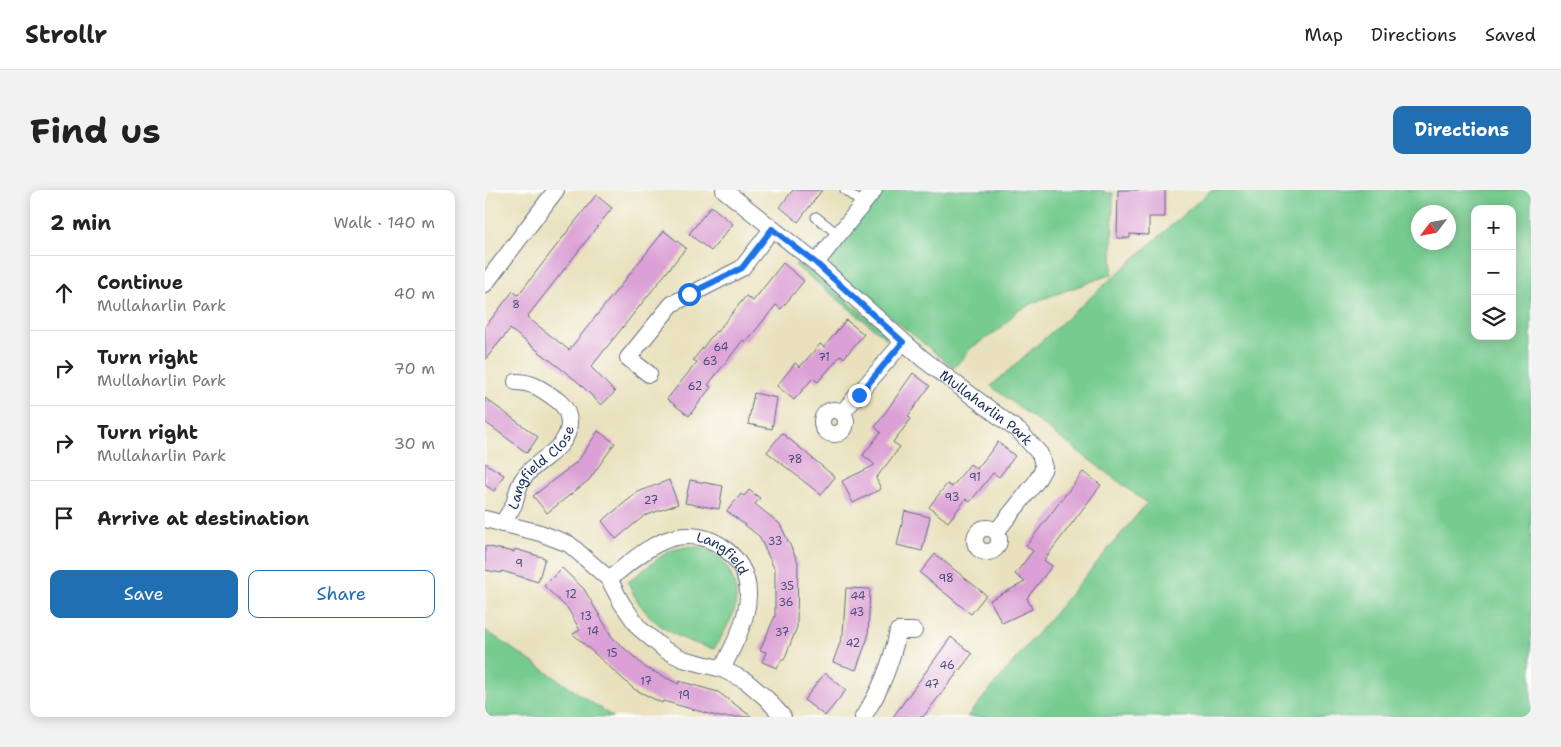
<!DOCTYPE html>
<html lang="en">
<head>
<meta charset="utf-8">
<style>
	:root { --surface:#fff; --page:#f2f2f2; --text:#222; --muted:#767676; --line:#e0e0e0; --accent:#1f6fb2 }
	body { margin:0; font-family:"Shantell Sans",sans-serif; background:var(--page); color:var(--text) }
	.controls { position:absolute; right:15px; top:15px; display:grid; overflow:hidden; border-radius:10px; box-shadow:0 2px 12px #0003 }
	.controls button { width:45px; height:45px; display:grid; place-items:center; padding:0; border:0; border-bottom:1px solid var(--line); background:var(--surface); color:var(--text); font:25px sans-serif }
	.compass { position:absolute; left:926px; top:15px; width:45px; height:45px; border-radius:50%; background:var(--surface); box-shadow:0 2px 12px #0003; rotate:238deg }
	.stop { position:absolute; width:15px; height:15px; margin:-11px; border:4px solid #1a73e8; border-radius:50%; background:#fff }
	.stop.end { background:#1a73e8; border-color:#fff; box-shadow:0 1px 5px #0008 }
	.list { margin:0; padding:0; list-style:none }
	h2 { display:flex; justify-content:space-between; align-items:center; height:65px; margin:0; padding:0 20px; font-size:21px }
	h2 small { font-size:16px; font-weight:400; color:var(--muted) }
	.list li { display:grid; grid-template-columns:32px 1fr auto; gap:15px; align-items:center; box-sizing:border-box; height:75px; padding:0 20px; border-top:1px solid var(--line) }
	.list b { display:block; font-size:19px; white-space:nowrap }
	.list p { margin:0; font-size:16px; white-space:nowrap; color:var(--muted) }
	.list em { font-size:16px; font-style:normal; color:var(--muted) }
	.actions { display:flex; gap:10px; padding:15px 20px }
	.actions a { flex:1; padding:11px 0; border:1px solid var(--accent); border-radius:10px; text-align:center; font-size:18px; color:var(--accent) }
	.actions .main { background:var(--accent); color:#fff }
	.icon { flex:none; width:28px; height:28px; fill:none; stroke:currentColor; stroke-width:2; stroke-linecap:round; stroke-linejoin:round }
	.map { position:relative; flex:none; width:1046px; height:527px; overflow:hidden; border-radius:10px }
	header { display:flex; align-items:center; gap:30px; box-sizing:border-box; height:70px; padding:0 25px; background:var(--surface); border-bottom:1px solid var(--line) }
	header strong { font-size:24px }
	nav { display:flex; gap:28px; margin-inline-start:auto; font-size:18px }
	.intro { display:flex; align-items:center; justify-content:space-between; box-sizing:border-box; height:120px; padding:0 30px }
	h1 { margin:0; font-size:35px }
	.button { padding:12px 22px; border-radius:10px; background:var(--accent); color:#fff; font-size:18px; font-weight:700 }
	main { display:flex; gap:30px; padding:0 30px }
	aside { flex:1; background:var(--surface); border-radius:10px; box-shadow:0 2px 12px #0003 }
	.map>svg:first-child { display:block }
	.green { fill:#76cb8f; stroke:#487d76; fill-rule:evenodd }
	.building { fill:#dba0d5 }
	.lines { fill:none; stroke-linecap:round; stroke-linejoin:round }
	.lane-casing { stroke:#636d7f; stroke-width:11 }
	.street-casing { stroke:#636d7f; stroke-width:18 }
	.lane { stroke:#fff; stroke-width:9 }
	.street { stroke:#fff; stroke-width:16 }
	.route { stroke:#1a73e8; stroke-width:6 }
	.labels { text-anchor:middle; stroke-width:5; stroke-linejoin:round; paint-order:stroke }
	.number-label { font-size:11px; fill:#4b4b7c }
	.street-label { font-size:14px; fill:#1b2f5e; stroke:#fdfcf7 }
</style>
</head>
<body>
<header>
<strong>Strollr</strong>
<nav><a>Map</a><a>Directions</a><a>Saved</a></nav>
</header>
<div class="intro"><h1>Find us</h1><a class="button">Directions</a></div>
<main>
<aside>
<h2>2 min<small>Walk · 140 m</small></h2>
<ul class="list">
<li><svg class="icon" aria-label="ahead" viewBox="0 0 24 24"><path d="M12 20V5M6 11l6-6 6 6"/></svg><div><b>Continue</b><p>Mullaharlin Park</p></div><em>40 m</em></li>
<li><svg class="icon" aria-label="right" viewBox="0 0 24 24"><path d="M7 20v-9h11M14 6l5 5-5 5"/></svg><div><b>Turn right</b><p>Mullaharlin Park</p></div><em>70 m</em></li>
<li><svg class="icon" aria-label="right" viewBox="0 0 24 24"><path d="M7 20v-9h11M14 6l5 5-5 5"/></svg><div><b>Turn right</b><p>Mullaharlin Park</p></div><em>30 m</em></li>
<li><svg class="icon" aria-label="arrive" viewBox="0 0 24 24"><path d="M6 21V4h12l-3 4 3 4H6"/></svg><div><b>Arrive at destination</b></div></li>
</ul>
<div class="actions"><a class="main">Save</a><a>Share</a></div>
</aside>
<div class="map">
<svg width="1046" height="527" viewBox="0 0 1046 527">
	<rect width="100%" height="100%" fill="#fdfcf7"/>
	<filter id="ink" filterUnits="userSpaceOnUse"><feTurbulence type="fractalNoise" baseFrequency=".02" numOctaves="2"/><feDisplacementMap in="SourceGraphic" scale="10" xChannelSelector="R" yChannelSelector="G"/><feConvolveMatrix kernelMatrix="1 2 1 2 8 2 1 2 1" color-interpolation-filters="sRGB"/></filter>
	<filter id="wash" filterUnits="userSpaceOnUse"><feTurbulence type="fractalNoise" baseFrequency=".0096" numOctaves="4" result="noise"/><feDisplacementMap in="SourceGraphic" scale="20" xChannelSelector="R" yChannelSelector="G"/><feGaussianBlur stdDeviation="1.12" result="paint"/><feColorMatrix in="noise" values="0 0 0 0 0 0 0 0 0 0 0 0 0 0 0 0 0 1.4 0 .05"/><feComposite in="paint" operator="in"/></filter>
	<g filter="url(#wash)">
		<rect width="100%" height="100%" fill="#e9e1bd"/>
		<path class="green" d="M394 0H619V3H628L627 84 555 110 532 121 515 139 486 158 469 178 349 81 344 69Z
			M726 0H1046V527H482L662 313 506 196ZM990 19H1027V146H990ZM934 22H964V52H934Z
			M313 72 397 139 402 149 310 75Z
			M205 356C210 357 216 357 221 359 244 368 256 399 249 421 244 435 236 447 229 459 189 449 158 431 143 392L183 361Z
			M0 440 16 451 128 527H0Z"/>
		<g id="blocks">
			<path class="building" d="M308 0H337L313 32 295 17Z
				M633 0H680V27H664V45L645 44V48H632Z
				M111 5 127 18 42 127 84 160 179 41 201 58 106 177 130 202 116 215 93 192 25 139 0 170V137L28 101 33 105Z
				M226 16 248 34 226 61 204 44Z
				M298 73 319 91 296 119 291 115 261 152 258 150 223 195 226 197 204 226 182 209 212 172 208 170 231 141 232 142 261 106 268 111Z
				M361 130 379 144 359 168 356 165 333 192 328 188 309 210 292 196 310 173 315 177 335 154 339 157Z
				M428 183 445 196 423 226 426 229 408 252 415 257 391 288 396 299 368 313 357 291 390 275 378 265 396 242 390 237Z
				M269 203 292 208 287 239 263 234Z
				M0 208 53 247 42 263 0 232Z
				M113 241 130 253 104 290 62 323 48 306 93 271Z
				M297 243 350 287 336 305 282 262Z
				M513 252 530 266 514 287 508 283 485 312 481 309 463 332 444 317 462 294 467 297 485 274 492 279Z
				M0 273 19 285 9 301 0 295Z
				M598 282 616 295 559 370 567 376 542 408 547 419 517 433 505 410 540 392 530 384 548 361 541 356Z
				M184 290 193 314 159 326 131 349 117 331 153 302Z
				M205 290 238 296 234 319 200 313Z
				M264 300 275 308 270 314 295 334 313 372 312 437 299 470 297 469 292 478 277 472 281 462 275 460 290 426V380L274 346 242 321 256 304 259 306Z
				M420 321 445 327 437 361 412 355Z
				M0 356 29 362 30 359 60 368 53 392 17 381 16 383 0 380Z
				M450 364 501 405 486 424 435 383Z
				M77 378 99 399 127 447 161 478 194 494V491L233 502 267 527H235L178 511 177 513 149 499 88 444 95 440 83 419 59 396Z
				M361 398 385 399 383 447 371 480 348 472 358 444Z
				M466 447 487 464 438 527H408Z
				M340 483 361 500 340 526 319 510Z"/>
		</g>
	</g>
	<g filter="url(#ink)">
		<use href="#blocks" fill-opacity="0" stroke="#636d7f" stroke-width="1"/>
		<g class="lines">
			<defs>
				<path id="lane" d="M360 0 378 14
					M331 27 354 45"/>
				<g id="street">
					<path id="s1" d="M239 0 331 73 438 169 535 242 555 264 559 278 551 292 511 342"/>
					<path d="M331 73 389 0"/>
					<path d="M0 94 71 0"/>
					<path d="M164 184 143 168 187 114 257 78 287 39"/>
					<circle cx="349" cy="232" r="12"/>
					<path d="M357 223 418 152"/>
					<path d="M0 329 55 343 84 354 124 389 136 412 154 438 180 460 198 469 237 479 261 491 281 508 298 527"/>
					<path id="s2" d="M17 334C21 327 26 321 29 314 32 306 32 297 38 289 51 268 85 260 84 232 83 222 80 216 72 210 58 200 48 192 31 192"/>
					<circle cx="502" cy="350" r="12"/>
					<path id="s3" d="M124 389C145 373 166 352 192 347 209 344 226 348 239 358 283 392 257 439 237 479"/>
					<path d="M378 527C395 502 407 471 413 441H429"/>
				</g>
			</defs>
			<use href="#lane" class="lane-casing"/>
			<use href="#street" class="street-casing"/>
			<use href="#lane" class="lane"/>
			<use href="#street" class="street"/>
		</g>
	</g>
	<g class="lines" filter="url(#ink)">
		<path class="route" d="M204 104 257 78 287 39 331 73 418 152 374 205"/>
	</g>
	<g class="labels">
		<g class="number-label">
			<text x="31" y="118">8</text>
			<text x="236" y="161">64</text>
			<text x="339" y="171">71</text>
			<text x="225" y="175">63</text>
			<text x="210" y="200">62</text>
			<text x="310" y="273">78</text>
			<text x="490" y="291">91</text>
			<text x="467" y="311">93</text>
			<text x="166" y="314">27</text>
			<text x="290" y="355">33</text>
			<text x="34" y="377">9</text>
			<text x="461" y="392">98</text>
			<text x="302" y="400">35</text>
			<text x="86" y="408">12</text>
			<text x="373" y="410">44</text>
			<text x="301" y="416">36</text>
			<text x="372" y="426">43</text>
			<text x="101" y="430">13</text>
			<text x="108" y="445">14</text>
			<text x="297" y="446">37</text>
			<text x="368" y="457">42</text>
			<text x="127" y="467">15</text>
			<text x="462" y="479">46</text>
			<text x="161" y="495">17</text>
			<text x="447" y="498">47</text>
			<text x="199" y="509">19</text>
		</g>
		<g class="street-label">
			<text dy="5" stroke="none"><textPath href="#s1" startOffset="341">Mullaharlin Park</textPath></text>
			<text dy="5" stroke="none"><textPath href="#s2" startOffset="70">Langfield Close</textPath></text>
			<text dy="5" stroke="none"><textPath href="#s3" startOffset="132">Langfield</textPath></text>
		</g>
	</g>
</svg>
<div class="controls">
<button>+</button>
<button>−</button>
<button><svg class="icon" aria-label="layers" viewBox="0 0 24 24"><path d="M12 4l9 5-9 5-9-5zM3 14l9 5 9-5"/></svg></button>
</div>
<svg class="compass" viewBox="-18 -18 36 36"><path d="M0-13l5 13h-10z" fill="#e53935"/><path d="M0 13l5-13h-10z" fill="#767676"/></svg>
<div class="stop" style="left:204px;top:104px"></div>
<div class="stop end" style="left:374px;top:205px"></div>
</div>
</main>
</body>
</html>
